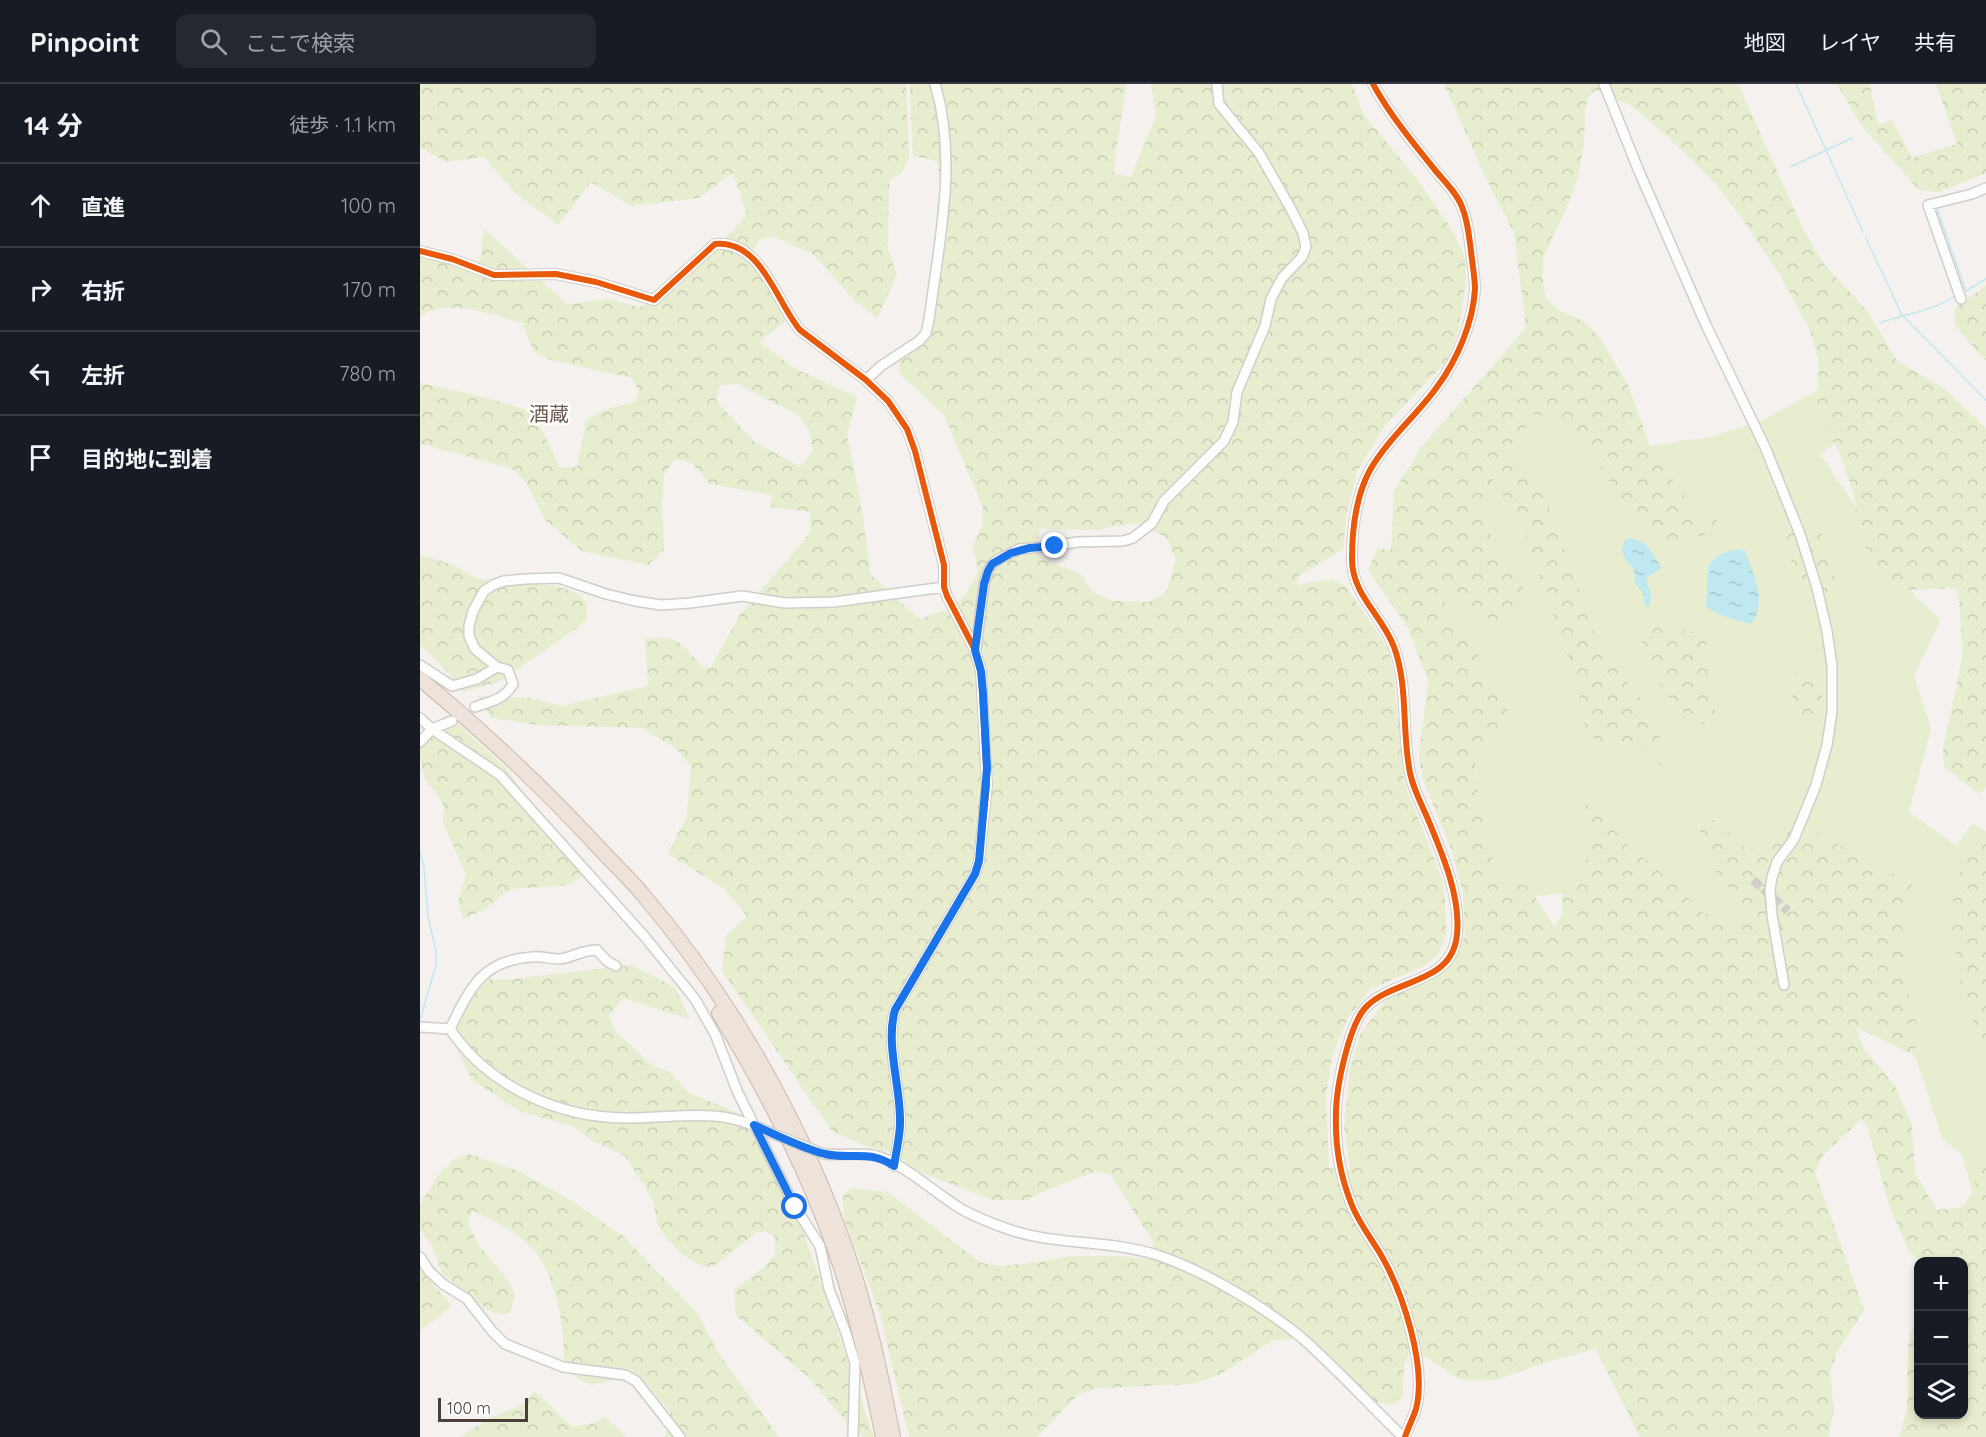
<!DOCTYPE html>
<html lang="ja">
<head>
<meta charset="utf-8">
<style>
	:root { --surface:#171b24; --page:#242831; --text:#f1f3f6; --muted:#9ea1a6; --line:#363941 }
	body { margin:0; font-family:Quicksand,"Noto Sans JP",sans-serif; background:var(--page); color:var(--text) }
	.controls { position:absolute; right:18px; bottom:18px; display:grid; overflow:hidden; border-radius:12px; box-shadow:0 3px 9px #0003 }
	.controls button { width:54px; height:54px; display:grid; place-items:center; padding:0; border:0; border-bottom:2px solid var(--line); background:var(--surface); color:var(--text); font:30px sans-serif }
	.scale { position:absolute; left:18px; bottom:15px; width:90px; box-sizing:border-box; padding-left:6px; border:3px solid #4b4039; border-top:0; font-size:16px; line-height:21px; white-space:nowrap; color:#4b4039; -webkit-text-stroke:4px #fff; paint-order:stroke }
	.stop { position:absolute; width:18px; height:18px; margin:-14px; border:4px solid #1a73e8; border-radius:50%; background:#fff }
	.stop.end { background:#1a73e8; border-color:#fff; box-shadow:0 2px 6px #0008 }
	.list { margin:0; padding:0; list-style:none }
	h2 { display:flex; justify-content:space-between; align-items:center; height:78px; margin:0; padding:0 24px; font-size:26px }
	h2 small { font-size:20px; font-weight:400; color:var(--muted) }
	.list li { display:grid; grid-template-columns:39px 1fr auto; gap:18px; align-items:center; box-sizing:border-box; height:84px; padding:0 24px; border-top:2px solid var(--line) }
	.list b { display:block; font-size:22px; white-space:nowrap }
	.list em { font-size:20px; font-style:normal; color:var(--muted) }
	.icon { flex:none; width:33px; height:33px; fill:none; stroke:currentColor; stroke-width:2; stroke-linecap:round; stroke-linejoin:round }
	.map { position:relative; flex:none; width:1566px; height:1353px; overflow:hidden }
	header { display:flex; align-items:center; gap:36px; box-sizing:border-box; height:84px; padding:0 30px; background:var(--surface); border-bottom:2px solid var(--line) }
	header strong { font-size:28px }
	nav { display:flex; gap:33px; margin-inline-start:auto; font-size:21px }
	.search { width:420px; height:54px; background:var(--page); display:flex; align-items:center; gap:15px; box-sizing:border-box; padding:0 21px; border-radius:12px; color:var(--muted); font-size:22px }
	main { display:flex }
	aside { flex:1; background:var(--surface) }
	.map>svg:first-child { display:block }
	.green { fill:#e8edcf }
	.forest { fill:url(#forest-crowns); fill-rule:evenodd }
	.water { fill:url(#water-ripples) }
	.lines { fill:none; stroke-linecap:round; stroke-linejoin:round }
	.stream { stroke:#c0e8f0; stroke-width:1.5 }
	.minor-tunnel { stroke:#d2ceca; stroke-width:9; stroke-dasharray:9 4.5; stroke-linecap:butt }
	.minor-casing { stroke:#d1cdca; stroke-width:12 }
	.highway-casing { stroke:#cbb8aa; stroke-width:16 }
	.minor { stroke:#fdfdfc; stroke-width:9 }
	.highway { stroke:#ede3db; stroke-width:14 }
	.minor-bridge-casing { stroke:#d1cdca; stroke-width:12; stroke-linecap:butt }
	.minor-bridge { stroke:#fdfdfc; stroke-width:9 }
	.cycleway-casing { stroke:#fff; stroke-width:10 }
	.cycleway { stroke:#e8590c; stroke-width:6 }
	.route { stroke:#1a73e8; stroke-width:8 }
	.labels { text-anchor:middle; stroke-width:5; stroke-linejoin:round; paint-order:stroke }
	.quarter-label { font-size:20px; fill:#6d5b50; stroke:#fff }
</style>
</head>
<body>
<header>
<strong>Pinpoint</strong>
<div class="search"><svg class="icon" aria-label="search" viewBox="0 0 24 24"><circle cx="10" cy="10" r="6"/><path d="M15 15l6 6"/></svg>ここで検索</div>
<nav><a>地図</a><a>レイヤ</a><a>共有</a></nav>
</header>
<main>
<aside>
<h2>14 分<small>徒歩 · 1.1 km</small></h2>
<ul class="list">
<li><svg class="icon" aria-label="ahead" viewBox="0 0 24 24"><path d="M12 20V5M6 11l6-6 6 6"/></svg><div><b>直進</b></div><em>100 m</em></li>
<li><svg class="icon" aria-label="right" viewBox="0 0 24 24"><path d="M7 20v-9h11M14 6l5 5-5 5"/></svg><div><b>右折</b></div><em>170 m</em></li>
<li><svg class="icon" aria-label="left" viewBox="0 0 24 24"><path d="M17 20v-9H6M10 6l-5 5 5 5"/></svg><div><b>左折</b></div><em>780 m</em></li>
<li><svg class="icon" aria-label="arrive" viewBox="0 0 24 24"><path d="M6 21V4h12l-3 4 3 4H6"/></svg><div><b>目的地に到着</b></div></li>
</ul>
</aside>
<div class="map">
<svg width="1566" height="1353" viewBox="0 0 1566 1353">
	<defs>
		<pattern id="forest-crowns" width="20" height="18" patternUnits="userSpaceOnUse" patternTransform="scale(1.5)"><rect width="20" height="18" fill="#e8edcf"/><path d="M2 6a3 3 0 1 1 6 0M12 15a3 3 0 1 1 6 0" fill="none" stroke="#c8ccb2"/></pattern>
		<pattern id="water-ripples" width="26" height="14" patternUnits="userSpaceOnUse" patternTransform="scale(1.5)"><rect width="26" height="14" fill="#c0e8f0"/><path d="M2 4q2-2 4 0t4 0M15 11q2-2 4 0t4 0" fill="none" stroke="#a6c8cf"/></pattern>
	</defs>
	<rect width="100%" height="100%" fill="#f4f1ee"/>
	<path class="green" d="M1126 291 1187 370 1266 356 1287 354 1341 337 1411 299 1439 342 1400 370 1495 512 1521 536 1494 591 1511 645 1489 728 1536 762 1553 739 1566 748V1146L1558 1128 1542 1071 1522 1054 1498 979 1483 951 1343 859 1157 807 1095 815 1077 808 1056 726V667L1014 525 1036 499 1047 430Z"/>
	<path class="forest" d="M0 0H486L489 73 482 88 469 97 468 165 477 191 457 234 435 217 394 171 353 152 339 156 333 166 342 196 371 233 339 258 376 285 437 313 427 351 443 433 451 491 499 535 529 525 545 511 558 488 553 462 562 442 563 424 524 331 480 290 479 272 504 246 522 114 517 77 493 72 490 0H706L693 89 711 93 736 32 731 0H932L944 31 997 95 1032 146 1045 173 1046 196 1038 249 1026 278 965 341 937 388 927 430 923 465 878 492 877 502 888 498 912 496 925 501 968 564 974 592 984 698 1024 800 1026 850 1018 871 1004 882 951 905 929 932 913 969 906 1011 909 1084 930 1085 924 1043 930 984 940 950 966 916 1018 890 1040 867 1045 850 1043 810 1032 767 1003 696 999 671 1008 596 988 544 948 486 957 465 971 466 974 407 1003 361 1106 244 1094 148 1071 105 1024 0H1318L1382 143 1402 178 1448 228 1477 277 1526 306 1566 344V704L1559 710 1524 683 1523 665 1543 570 1539 515 1535 504 1484 506 1465 496 1450 481 1432 405 1419 368 1401 334 1397 322 1399 278 1390 246 1360 191 1318 129 1292 96 1251 56 1211 21 1175 6 1168 14 1165 25 1164 61 1157 96 1146 125 1123 174V197L1126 214 1140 227 1164 237 1181 255 1209 303 1231 365 1277 430 1296 436 1301 444C1289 450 1261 460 1248 456 1213 445 1196 403 1174 375 1163 361 1150 347 1138 333L1111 330 1101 354 1085 376 1120 399 1179 561 1224 619 1239 651 1245 685 1218 660 1186 661 1167 652 1157 601 1106 451 1082 410 1078 386 1057 423C1061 433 1065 443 1071 452 1094 490 1122 501 1085 544L1026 509 1023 535 1051 559 1092 634 1084 649 1056 678 1055 694 1076 788 1088 798 1108 802 1135 844 1143 829 1142 806 1160 793 1171 762 1166 741V714L1204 758 1257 802 1280 827 1324 849 1313 809 1290 778 1278 740 1294 736 1327 766 1383 742 1492 800 1482 839 1486 902 1502 959 1489 969 1436 943 1444 965 1475 1002 1492 1041 1495 1089 1517 1126 1542 1123 1553 1108 1563 1064 1566 1063V1353H1479C1483 1343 1485 1331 1487 1321 1490 1298 1483 1250 1498 1233V1330H1544V1178L1500 1177 1489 1168 1469 1121 1447 1042 1441 1035 1403 1071 1395 1089 1444 1226 1417 1268 1410 1289 1414 1326 1408 1353H1220L1176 1265 1129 1277 1076 1296 1048 1297 1036 1293 1006 1273 989 1270 984 1281 983 1312 973 1321 956 1318 933 1302 901 1265 876 1255 854 1256 799 1291 771 1300 679 1304 659 1310 617 1353H489L460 1230 424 1135 423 1111 431 1104 468 1108 561 1179 582 1182 618 1178 650 1172H698L728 1175 734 1159 691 1091 676 1087 622 1108 606 1116H573L500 1088 467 1067 448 1063 412 1047 302 887 306 852 327 832 303 804 248 770 267 732 271 683 256 664 221 644 119 641 71 634 58 612 110 614 141 622 228 602 225 555C258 550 263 561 283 584L291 583 320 531 390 449 391 428 350 423 352 411 290 400 271 379 255 375 244 390 242 422 244 466 228 481 162 467 125 436 106 398 91 384 0 360V299C18 303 102 320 111 330 124 346 131 365 139 383H157L166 336 184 326 214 318 219 307 212 294 131 276 114 268 102 239C72 231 28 213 0 232V169L60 177 64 145 147 220 189 215 220 223 257 205 327 131 313 89 278 114 212 122 171 98 138 141 93 107 64 73 26 78 0 63ZM318 300 378 331 390 348 393 367 380 383 335 358 296 317 300 301ZM716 439 746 453 756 475 746 509 728 518 693 517 674 509 660 490 623 475 617 462 620 445 681 446 693 442Z
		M1417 0H1450L1458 41 1472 36 1492 74 1537 60 1516 0H1566V89L1519 108 1499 106 1441 41Z
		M1566 201V276L1559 270 1535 241 1534 225Z
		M1399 441 1417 502 1400 512 1380 516 1364 443Z
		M0 471 34 481 58 495 137 502 159 510 167 520V535L160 542 79 598 42 608C30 590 17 575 0 562Z
		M1213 535 1285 551 1296 635 1283 640 1258 626 1234 590Z
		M1395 588 1402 599V636L1389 643 1372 629V589Z
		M27 630 86 684 162 792 147 801 92 805 80 812 64 826 43 835 38 818 46 790 23 739 24 722 4 692 0 673V661L8 646Z
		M1566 746V960L1544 919 1531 838 1535 798 1545 777Z
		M212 881 255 904 270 935 203 914 189 931 196 948 233 982 250 988 269 1009 316 1028 337 1059 382 1144 454 1353H443L420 1331 392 1297 316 1231 314 1206 342 1185 355 1171V1153L347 1148H337L294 1182 283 1183 264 1172 243 1150 238 1142 233 1116 205 1072 173 1057 153 1042 101 1028 52 996 37 966 35 932 46 916 70 895H93Z
		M48 1070 99 1087 150 1116 203 1152 278 1230 297 1267 359 1353H245L251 1329 219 1291 171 1301C165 1298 156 1294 152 1289 140 1275 145 1266 143 1250 140 1226 134 1196 120 1175 106 1152 77 1138 53 1127L47 1138 58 1160 83 1190 95 1209 91 1228 85 1231 72 1228 52 1215 22 1189 12 1162 0 1146V1121L18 1091 35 1075Z
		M0 1185 32 1222 0 1247Z
		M115 1307 152 1343 173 1339 186 1333 206 1353H40L68 1335 104 1320Z"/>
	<path class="water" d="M1207 454C1229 456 1231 468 1241 483L1240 486 1229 492 1227 496 1231 511 1229 523 1225 522 1223 509 1215 499 1214 485C1205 477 1197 466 1207 454Z
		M1320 465 1325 467C1333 489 1348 518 1332 539 1325 541 1291 528 1286 523L1288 484C1292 472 1308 466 1320 465Z"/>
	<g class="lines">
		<path class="stream" d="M1376 0 1443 148
			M1370 83 1432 54
			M1516 122 1546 207 1566 195
			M1446 154 1482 231 1566 316
			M1460 239C1485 230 1513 227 1535 212
			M0 769 4 783 8 833 16 867V881L0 936"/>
		<path class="minor-tunnel" d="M1333 796 1368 827"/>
		<defs>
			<path id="minor" d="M953 0C970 31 993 59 1015 86 1024 97 1037 109 1042 123 1048 137 1049 152 1051 167 1052 179 1055 193 1055 205 1053 239 1037 276 1017 303 996 332 968 355 950 386 936 412 932 445 932 475 932 511 962 531 974 563 988 601 982 643 989 683 991 700 1000 717 1007 733 1021 767 1041 812 1037 850 1033 900 976 894 947 922 929 939 916 1004 916 1030 915 1060 920 1091 931 1119 938 1138 951 1154 961 1171 983 1209 1007 1282 996 1325 993 1334 988 1344 985 1353
				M1184 0 1218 85 1286 241 1345 363 1380 450 1397 504 1407 547 1412 582V628L1407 661 1396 701 1374 755 1357 778 1352 793 1350 806 1352 831 1364 901
				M0 167 32 175 74 191 136 190 176 198 234 216 295 160C342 156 356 218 380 246L446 296 468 317 487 345 495 367 524 481V503L527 512 555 566 561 587 567 701 559 777 555 790 475 926C465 960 481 1003 480 1039 480 1053 476 1068 474 1082
				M1541 215 1508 121 1552 110 1566 104
				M446 296 461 282 499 257 506 249 509 236C519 158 538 76 515 0
				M556 565 564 500 568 487 572 480 579 475 599 465 635 462 657 458 703 457 713 454 732 439 744 417 804 357 813 338 817 308 845 242 851 215 862 194 882 173 886 163 883 149 871 125 839 69 799 20 797 0
				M0 581 32 602 57 595 77 583
				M55 623C71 617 85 615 93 600L88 586 77 583 55 565 49 552V542L53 527 64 507 73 501 84 497 105 495 139 494 186 510 215 517 241 521 270 519 322 512 365 519 414 518 524 503
				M0 634 12 645 80 691 225 853 275 915 295 950 318 1009 375 1123 400 1162 409 1205 426 1249 435 1279 433 1353
				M0 658 12 645 32 637
				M0 943 30 945
				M30 945C68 1002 138 1034 207 1034 236 1034 265 1030 294 1032 313 1033 334 1041 351 1049
				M30 945C50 904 62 876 112 873 122 872 131 875 140 875 153 873 163 866 177 866L187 877 196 882
				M404 1070C423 1072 445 1067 463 1074 492 1086 516 1110 543 1126 556 1133 571 1139 585 1144 633 1162 687 1155 737 1171 783 1186 845 1223 882 1254 917 1285 949 1320 983 1353
				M0 1173 9 1187 23 1200 47 1215 72 1247 85 1260 143 1283 205 1291 216 1297 260 1353"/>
			<path id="highway" d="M0 595C64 648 124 704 180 765 195 781 211 796 224 812 308 911 375 1027 420 1149 445 1215 460 1284 473 1353
				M299 929C349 1011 395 1100 424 1193 440 1246 452 1299 463 1353"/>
		</defs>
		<use href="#minor" class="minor-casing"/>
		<use href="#highway" class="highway-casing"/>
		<use href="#minor" class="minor"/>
		<use href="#highway" class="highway"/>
		<defs>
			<path id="minor-bridge" d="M351 1049 404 1070"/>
		</defs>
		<use href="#minor-bridge" class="minor-bridge-casing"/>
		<use href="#minor-bridge" class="minor-bridge"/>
		<defs>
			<path id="cycleway" d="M953 0C970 31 993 59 1015 86 1024 97 1037 109 1042 123 1048 137 1049 152 1051 167 1052 179 1055 193 1055 205 1053 239 1037 276 1017 303 996 332 968 355 950 386 936 412 932 445 932 475 932 511 962 531 974 563 988 601 982 643 989 683 991 700 1000 717 1007 733 1021 767 1041 812 1037 850 1033 900 976 894 947 922 929 939 916 1004 916 1030 915 1060 920 1091 931 1119 938 1138 951 1154 961 1171 983 1209 1007 1282 996 1325 993 1334 988 1344 985 1353
				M0 167 32 175 74 191 136 190 176 198 234 216 295 160C342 156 356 218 380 246L446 296 468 317 487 345 495 367 524 481V503L527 512 555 566 561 587 567 701 559 777 555 790 475 926C465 960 481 1003 480 1039 480 1053 476 1068 474 1082"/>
		</defs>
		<use href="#cycleway" class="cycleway-casing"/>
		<use href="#cycleway" class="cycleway"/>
	</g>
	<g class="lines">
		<path class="route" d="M375 1123 334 1041C356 1051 382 1064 405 1070 432 1076 448 1065 474 1082 476 1068 480 1053 480 1039 481 1003 465 960 475 926L555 790 559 777 567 684 563 609 561 587 555 566 564 500 568 487 572 480 591 469 609 464 635 462"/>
	</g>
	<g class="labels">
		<g class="quarter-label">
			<text x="129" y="337">酒蔵</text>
		</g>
	</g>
</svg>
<div class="controls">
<button>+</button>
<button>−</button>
<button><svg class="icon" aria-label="layers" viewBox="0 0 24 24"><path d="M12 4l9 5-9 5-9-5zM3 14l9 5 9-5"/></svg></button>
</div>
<div class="scale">100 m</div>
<div class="stop" style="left:375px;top:1123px"></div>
<div class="stop end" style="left:635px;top:462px"></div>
</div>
</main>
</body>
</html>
